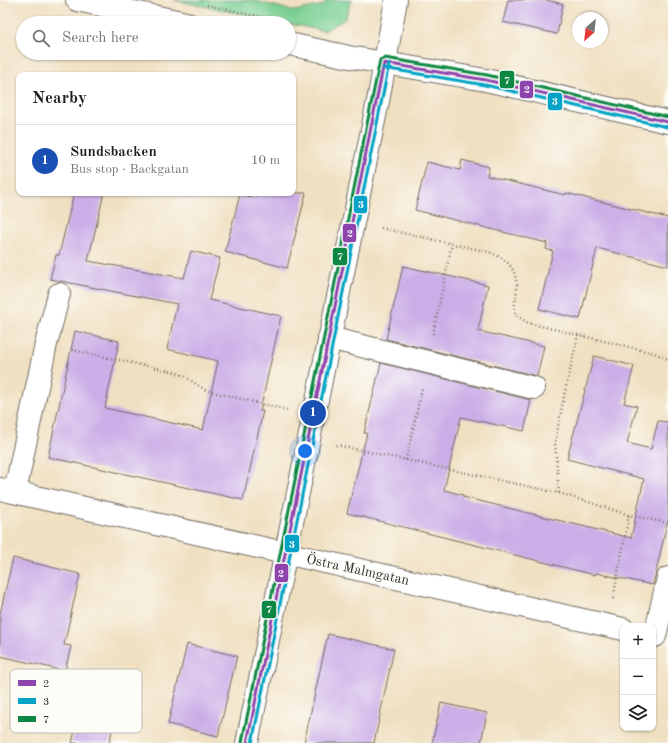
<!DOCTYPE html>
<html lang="en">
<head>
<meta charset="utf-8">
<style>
	:root { --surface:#fff; --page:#f2f2f2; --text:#202124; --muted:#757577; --line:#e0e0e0; --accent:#c8321e }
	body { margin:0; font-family:"Old Standard TT",serif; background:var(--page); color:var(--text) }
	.controls { position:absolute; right:12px; bottom:12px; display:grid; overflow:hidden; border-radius:8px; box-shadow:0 1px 3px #0004 }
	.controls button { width:36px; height:36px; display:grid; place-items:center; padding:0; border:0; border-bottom:1px solid var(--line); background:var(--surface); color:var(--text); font:20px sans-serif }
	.compass { position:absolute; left:572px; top:12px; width:36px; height:36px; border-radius:50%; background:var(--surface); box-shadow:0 1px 3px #0004; rotate:207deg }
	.you { position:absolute; left:305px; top:451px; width:14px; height:14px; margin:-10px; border:3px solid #fff; border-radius:50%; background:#1a73e8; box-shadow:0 0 0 6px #1a73e833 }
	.badge { display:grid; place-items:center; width:26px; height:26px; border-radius:50%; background:var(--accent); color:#fff; font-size:13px; font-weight:700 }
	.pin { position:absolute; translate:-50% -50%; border:2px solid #fff; box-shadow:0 1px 4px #0006 }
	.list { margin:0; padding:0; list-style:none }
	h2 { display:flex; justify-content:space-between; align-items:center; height:52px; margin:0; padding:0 16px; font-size:17px }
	h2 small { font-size:13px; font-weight:400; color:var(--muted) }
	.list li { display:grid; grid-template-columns:26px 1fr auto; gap:12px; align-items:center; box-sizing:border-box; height:72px; padding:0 16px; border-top:1px solid var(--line) }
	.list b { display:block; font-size:15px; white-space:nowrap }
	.list p { margin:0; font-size:13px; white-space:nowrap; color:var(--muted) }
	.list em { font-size:13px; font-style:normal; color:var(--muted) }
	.icon { flex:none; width:22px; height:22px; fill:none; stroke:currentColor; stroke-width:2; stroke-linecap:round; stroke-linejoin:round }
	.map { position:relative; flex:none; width:668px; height:743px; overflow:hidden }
	.search { position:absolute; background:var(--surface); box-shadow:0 1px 3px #0004; left:16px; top:16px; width:280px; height:44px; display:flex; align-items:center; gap:10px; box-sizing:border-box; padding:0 14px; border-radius:22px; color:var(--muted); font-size:15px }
	.panel { position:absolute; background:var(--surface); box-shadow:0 1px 3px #0004; left:16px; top:72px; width:280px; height:124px; border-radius:8px }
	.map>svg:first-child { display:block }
	.green { fill:#7acf93; stroke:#527d5f }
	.building { fill:#cbaee7 }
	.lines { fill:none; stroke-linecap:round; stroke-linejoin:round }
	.minor-casing { stroke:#706a60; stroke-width:24 }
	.path { stroke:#706a60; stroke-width:2.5; stroke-dasharray:1 3; stroke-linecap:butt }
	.minor { stroke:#fff; stroke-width:22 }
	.bus-1-casing { stroke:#fdfcf7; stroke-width:6 }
	.bus-2-casing { stroke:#fdfcf7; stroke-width:6 }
	.bus-3-casing { stroke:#fdfcf7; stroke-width:6 }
	.bus-1 { stroke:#8e44ad; stroke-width:3 }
	.bus-2 { stroke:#02a3c6; stroke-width:3 }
	.bus-3 { stroke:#0c8844; stroke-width:3 }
	.labels { text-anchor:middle; stroke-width:3.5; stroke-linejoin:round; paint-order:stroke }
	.street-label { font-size:14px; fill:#2b2b2b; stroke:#fdfcf7 }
	.key { fill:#fdfcf7; stroke:#bebdba; stroke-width:1 }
	.key-label { font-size:11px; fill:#2b2b2b }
	.line-badge { stroke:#fdfcf7; stroke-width:1.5 }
	.badge-label { font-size:11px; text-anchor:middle; font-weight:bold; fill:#fff }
</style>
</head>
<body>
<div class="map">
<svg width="668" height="743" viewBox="0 0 668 743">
	<rect width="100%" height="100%" fill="#fdfcf7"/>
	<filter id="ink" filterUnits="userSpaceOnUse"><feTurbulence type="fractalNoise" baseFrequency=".025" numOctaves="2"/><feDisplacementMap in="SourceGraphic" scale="8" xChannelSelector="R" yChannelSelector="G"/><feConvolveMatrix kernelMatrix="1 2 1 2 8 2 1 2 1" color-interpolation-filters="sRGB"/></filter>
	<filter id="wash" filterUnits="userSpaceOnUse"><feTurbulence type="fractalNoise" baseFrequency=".012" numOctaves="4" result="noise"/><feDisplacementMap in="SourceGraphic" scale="16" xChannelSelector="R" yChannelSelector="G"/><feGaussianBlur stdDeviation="0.9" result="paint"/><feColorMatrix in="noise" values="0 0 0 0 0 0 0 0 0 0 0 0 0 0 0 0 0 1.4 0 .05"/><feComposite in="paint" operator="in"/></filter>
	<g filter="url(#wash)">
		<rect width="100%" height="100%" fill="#f0e0c1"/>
		<path class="green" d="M174 0H252L294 11 324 5 327 0H352L345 19 324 31Z"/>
		<g id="blocks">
			<path class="building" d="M508 0H546L563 4 557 34 503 22Z
				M462 160 489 167 487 176 565 195 566 193 668 218V266L597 248 580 319 539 309 553 251 546 249 547 243 415 210 427 162 460 170Z
				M74 193H104L88 261 184 278 191 251 220 258 209 300 281 316 260 411H263L243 500 48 457 75 331 119 341 105 408 203 430 218 361 167 349 177 304 50 279 56 255H59Z
				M257 193H306L287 268 225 252 240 194 255 198Z
				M403 266 488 285 478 331 544 346 537 376 386 339Z
				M594 356 634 366 624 403 637 406 627 443 651 449 658 421 668 422V519L653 585 596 573 595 575 347 513 367 433H364L381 363 531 400 524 431 461 417 444 490 463 495V497L631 538 644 479 567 459Z
				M13 558 80 574 64 645 71 646 65 671 0 656V613Z
				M328 634 394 649 374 743H304Z
				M187 644 237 656 218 736 168 724Z
				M84 695 119 704 109 743H72Z
				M441 703 487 713 481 743H432Z"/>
		</g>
	</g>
	<g filter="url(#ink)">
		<use href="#blocks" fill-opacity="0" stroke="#706a60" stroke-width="1"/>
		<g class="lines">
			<defs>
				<path id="minor" d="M77 0 186 23
					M289 44 349 57 486 80 668 122
					M329 338 534 388
					M0 489 623 629
					M15 492 46 344 59 294
					M655 636 668 578
					M247 743 379 96 396 0"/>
			</defs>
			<use href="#minor" class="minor-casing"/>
			<path class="path" d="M207 5 274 20
				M381 228 489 252C508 259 517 269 517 290 516 299 513 306 516 315L528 323 654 353 668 359
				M433 334 452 244
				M72 350 175 372 186 377 205 390 287 410
				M336 445 559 493 629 515 668 523
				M406 460 422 388
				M559 493 555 443 564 396 578 335
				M613 599 629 515"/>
			<use href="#minor" class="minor"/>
			<defs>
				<path id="bus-1" d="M384 63 486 80 668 122
					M247 743 384 63"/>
				<path id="bus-2" d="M383 68 485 85 667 127
					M252 743 389 64"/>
				<path id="bus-3" d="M242 742 380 60 385 58 487 75 668 117"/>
			</defs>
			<use href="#bus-1" class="bus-1-casing"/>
			<use href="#bus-2" class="bus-2-casing"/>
			<use href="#bus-3" class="bus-3-casing"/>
			<use href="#bus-1" class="bus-1"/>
			<use href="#bus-2" class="bus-2"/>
			<use href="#bus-3" class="bus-3"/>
		</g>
	</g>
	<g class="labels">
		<g class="street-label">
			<text transform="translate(358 569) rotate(12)" y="5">Östra Malmgatan</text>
		</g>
	</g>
	<rect x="10" y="669" width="132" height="64" rx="6" class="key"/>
	<rect x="18" y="680" width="18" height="6" fill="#8e44ad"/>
	<rect x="18" y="698" width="18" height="6" fill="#02a3c6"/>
	<rect x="18" y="716" width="18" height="6" fill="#0c8844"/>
	<g class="key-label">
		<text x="43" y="687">2</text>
		<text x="43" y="705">3</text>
		<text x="43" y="723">7</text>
	</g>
	<g class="line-badge">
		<rect x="499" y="70" width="16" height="19" rx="4" fill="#0c8844"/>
		<rect x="519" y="80" width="15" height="19" rx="4" fill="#8e44ad"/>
		<rect x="547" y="92" width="16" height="19" rx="4" fill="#02a3c6"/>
		<rect x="353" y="195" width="15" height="19" rx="4" fill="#02a3c6"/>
		<rect x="342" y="223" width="15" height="20" rx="4" fill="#8e44ad"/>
		<rect x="332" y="247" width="16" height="19" rx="4" fill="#0c8844"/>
		<rect x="284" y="534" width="16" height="19" rx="4" fill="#02a3c6"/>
		<rect x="274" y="563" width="15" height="20" rx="4" fill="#8e44ad"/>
		<rect x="261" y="600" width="16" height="19" rx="4" fill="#0c8844"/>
	</g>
	<g class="badge-label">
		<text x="507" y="84">7</text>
		<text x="527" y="93">2</text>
		<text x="555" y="105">3</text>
		<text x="361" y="208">3</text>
		<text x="350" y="237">2</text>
		<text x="340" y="260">7</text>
		<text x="292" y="548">3</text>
		<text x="281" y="577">2</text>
		<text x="269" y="613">7</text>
	</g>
</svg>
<div class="controls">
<button>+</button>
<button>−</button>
<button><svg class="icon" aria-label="layers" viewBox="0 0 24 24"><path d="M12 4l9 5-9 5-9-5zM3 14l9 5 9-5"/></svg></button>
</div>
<svg class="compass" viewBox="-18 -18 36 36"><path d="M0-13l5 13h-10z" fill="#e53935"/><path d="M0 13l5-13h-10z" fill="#757577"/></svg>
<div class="you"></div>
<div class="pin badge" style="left:313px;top:413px;background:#1a4fb4">1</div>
<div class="search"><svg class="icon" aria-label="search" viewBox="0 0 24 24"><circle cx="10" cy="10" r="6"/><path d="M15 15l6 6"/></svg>Search here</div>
<section class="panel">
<h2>Nearby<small></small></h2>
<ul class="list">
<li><span class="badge" style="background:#1a4fb4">1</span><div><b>Sundsbacken</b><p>Bus stop · Backgatan</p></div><em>10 m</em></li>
</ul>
</section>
</div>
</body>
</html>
